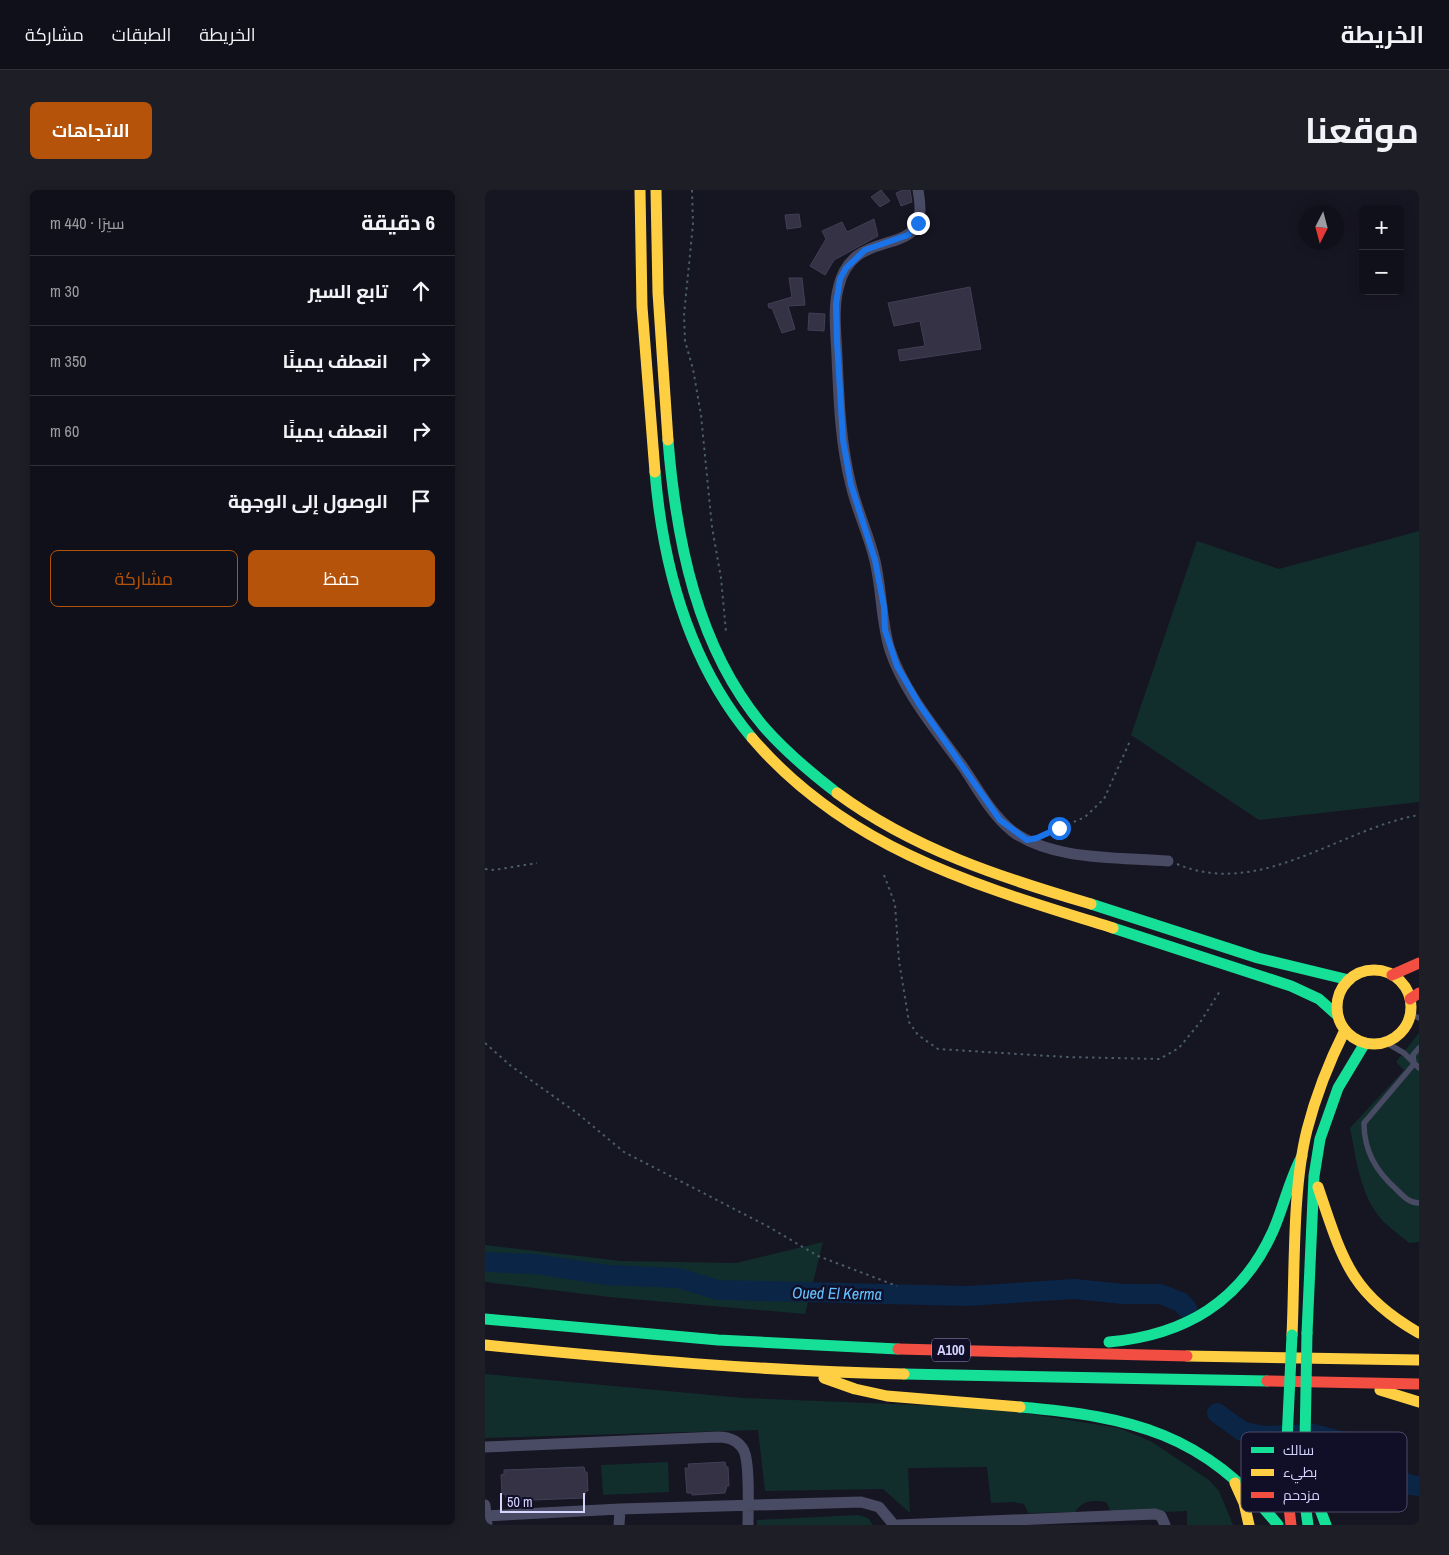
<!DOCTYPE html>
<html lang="ar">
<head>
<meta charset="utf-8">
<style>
	:root { --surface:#10101a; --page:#1e1e27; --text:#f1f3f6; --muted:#9c9da2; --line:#303039; --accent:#b45309 }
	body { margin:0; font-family:"Archivo Narrow",Cairo,sans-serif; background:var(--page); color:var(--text); direction:rtl }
	.controls { position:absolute; right:15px; top:15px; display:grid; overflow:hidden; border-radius:8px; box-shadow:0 2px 12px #0003 }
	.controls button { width:45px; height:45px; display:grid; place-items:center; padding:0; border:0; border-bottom:1px solid var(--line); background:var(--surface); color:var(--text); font:25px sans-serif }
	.compass { position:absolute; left:814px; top:15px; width:45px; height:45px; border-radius:50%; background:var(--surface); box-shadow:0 2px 12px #0003; rotate:186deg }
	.scale { position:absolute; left:15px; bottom:12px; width:85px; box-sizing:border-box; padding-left:5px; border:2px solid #d7d5ff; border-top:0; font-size:14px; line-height:18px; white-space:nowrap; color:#d7d5ff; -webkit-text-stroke:4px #110f28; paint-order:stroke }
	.stop { position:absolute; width:15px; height:15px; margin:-11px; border:4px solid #1a73e8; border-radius:50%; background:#fff }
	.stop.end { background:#1a73e8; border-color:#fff; box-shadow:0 1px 5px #0008 }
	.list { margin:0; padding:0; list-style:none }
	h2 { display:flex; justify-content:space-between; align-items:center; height:65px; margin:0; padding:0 20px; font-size:21px }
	h2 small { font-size:16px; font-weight:400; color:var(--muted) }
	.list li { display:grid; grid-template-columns:32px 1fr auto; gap:15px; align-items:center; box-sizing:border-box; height:70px; padding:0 20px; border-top:1px solid var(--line) }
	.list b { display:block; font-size:19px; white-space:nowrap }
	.list em { font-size:16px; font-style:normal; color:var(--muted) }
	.actions { display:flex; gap:10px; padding:15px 20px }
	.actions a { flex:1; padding:11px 0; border:1px solid var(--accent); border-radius:8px; text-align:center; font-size:18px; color:var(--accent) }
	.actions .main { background:var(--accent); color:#fff }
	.icon { flex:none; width:28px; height:28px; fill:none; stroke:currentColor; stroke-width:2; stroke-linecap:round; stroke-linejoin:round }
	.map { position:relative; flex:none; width:934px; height:1335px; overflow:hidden; direction:ltr; border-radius:8px }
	header { display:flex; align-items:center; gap:30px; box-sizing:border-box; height:70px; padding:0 25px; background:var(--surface); border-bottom:1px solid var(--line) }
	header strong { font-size:24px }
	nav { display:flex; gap:28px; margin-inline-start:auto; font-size:18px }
	.intro { display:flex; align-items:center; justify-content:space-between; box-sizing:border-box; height:120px; padding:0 30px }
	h1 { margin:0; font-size:35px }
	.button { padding:12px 22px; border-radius:8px; background:var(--accent); color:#fff; font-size:18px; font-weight:700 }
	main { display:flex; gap:30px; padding:0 30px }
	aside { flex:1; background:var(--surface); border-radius:8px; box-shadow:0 2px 12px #0003 }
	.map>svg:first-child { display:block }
	.green { fill:#122e2c }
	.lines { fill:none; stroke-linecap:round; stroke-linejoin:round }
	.river { stroke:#0b2547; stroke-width:20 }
	.building { fill:#343244; stroke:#423f56 }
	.path { stroke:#4a5c69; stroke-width:2; stroke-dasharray:2.5 4; stroke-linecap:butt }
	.lane { stroke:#494a63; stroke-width:5.5 }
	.street { stroke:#494a63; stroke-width:11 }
	.fast { stroke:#16e098; stroke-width:11 }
	.slow { stroke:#ffcf43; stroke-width:11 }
	.jam { stroke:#f24e42; stroke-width:11 }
	.fast-bridge { stroke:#16e098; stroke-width:11 }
	.route { stroke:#1a73e8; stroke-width:6 }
	.labels { text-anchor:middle; stroke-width:5; stroke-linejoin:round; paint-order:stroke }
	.shield { fill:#110f28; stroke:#9c9abe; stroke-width:1 }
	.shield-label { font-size:14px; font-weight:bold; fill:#d7d5ff }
	.water-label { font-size:16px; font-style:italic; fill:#63c3ff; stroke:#110f28 }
	.key { fill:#110f28; stroke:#4c4a68; stroke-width:1 }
	.key-label { font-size:14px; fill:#d7d5ff }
</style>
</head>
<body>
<header>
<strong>الخريطة</strong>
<nav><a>الخريطة</a><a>الطبقات</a><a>مشاركة</a></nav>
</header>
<div class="intro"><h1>موقعنا</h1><a class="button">الاتجاهات</a></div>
<main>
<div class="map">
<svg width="934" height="1335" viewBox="0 0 934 1335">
	<rect width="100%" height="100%" fill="#161522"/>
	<path class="green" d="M934 341V612L774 630 646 545 712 351 794 379Z
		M934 843V1052L924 1053C914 1044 900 1035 892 1024 874 998 871 967 865 938L919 880 911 872Z
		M338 1052 320 1124 124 1107 0 1092V1055L136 1071 251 1073Z
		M0 1184 258 1208 507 1218 634 1238 667 1252 724 1290 734 1301 748 1335H702V1321L627 1324 621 1312C608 1310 598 1310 590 1322L543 1323 539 1314 527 1312 506 1313 502 1277 423 1278 425 1323 398 1299 280 1301 273 1240 0 1248Z
		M183 1272 184 1302 118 1305 116 1275Z
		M373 1325 383 1328 388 1335H272V1330Z"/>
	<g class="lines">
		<path class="river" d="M0 1072 50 1074 122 1085 193 1088 233 1100 482 1106 589 1099 639 1104H675L696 1112 702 1119
			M732 1223 757 1241 777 1246 828 1244 855 1251 882 1253C897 1271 908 1295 934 1296"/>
	</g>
	<path class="building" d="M396 0 405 11 395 17 386 7Z
		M418 0H425L427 12 416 16 411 3Z
		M314 24 316 37 302 39 300 25Z
		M389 29 393 46 349 70 340 85 325 76 341 49 337 41 357 32 362 42Z
		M304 88H317L320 115 303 116 310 139 297 143 287 118H284L283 114 307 107Z
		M485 97 496 159 415 171 413 160 440 156 435 131 409 136 403 113Z
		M324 123 340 124 339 141 323 140Z
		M240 1272 241 1277H243L244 1296H242L240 1303 207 1305V1303H202L200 1278H204L203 1274Z
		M99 1277 100 1282H102L103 1301H101L99 1308 22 1311 20 1304H17L16 1285 19 1284V1280Z"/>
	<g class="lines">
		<path class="path" d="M207 0 208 34 199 125 200 151 208 179 216 225 227 337 236 388 241 442
			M559 645 600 627 619 609 645 551
			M692 674C775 709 854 639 934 625
			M0 679 9 680 52 673
			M399 685 410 714 414 771 424 832 433 845 453 859 581 867 675 869 694 858 716 831 735 801
			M0 853 26 876 92 923 139 962 284 1037 333 1066 412 1096"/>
		<path class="lane" d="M925 824 934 828
			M900 852 919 863 934 878
			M934 858 928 865 929 874 879 933C879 961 891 981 911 999 917 1005 924 1013 934 1013"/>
		<path class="street" d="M433 0C435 11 437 25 432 35 417 62 365 43 353 99 348 120 351 144 352 166 354 209 355 252 366 295 372 321 384 345 390 371 397 400 396 432 405 460 419 502 452 541 478 577 493 599 506 624 527 641 567 671 635 667 683 671
			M0 1257 233 1247C244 1247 254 1251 259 1261 265 1274 263 1318 263 1335
			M0 1315 2 1335
			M0 1326 135 1319 376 1312 394 1317 409 1335
			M134 1335 135 1319
			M413 1335 670 1324 676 1326 680 1335"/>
		<path class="fast" d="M183 250C191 350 212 458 279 537 301 562 326 583 352 603
			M170 282C178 378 204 473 267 548
			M606 714 773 768 864 790
			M628 738 806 796 834 809 852 825
			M0 1129 233 1150 413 1159
			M822 1143 829 986 835 949 853 898 880 853
			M624 1152C700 1145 756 1112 788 1041 799 1016 804 990 817 966
			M419 1184 782 1191
			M535 1217C648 1227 718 1243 793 1335
			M820 1252 818 1299 823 1335
			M823 1288 841 1335"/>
		<path class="slow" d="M155 0 157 117 170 282
			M171 0 173 103 183 250
			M267 548C363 660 493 696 628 738
			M352 603C428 659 517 688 606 714
			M852 817a37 37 0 1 1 74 0a37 37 0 1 1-74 0Z
			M833 997C857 1068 865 1104 934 1143
			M807 1145C810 1082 807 1000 822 940 831 905 844 872 860 840
			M0 1155C140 1169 279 1181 419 1184
			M702 1166 934 1170
			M339 1188 370 1199 402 1206 535 1217
			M895 1200 934 1212
			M750 1293 759 1313 764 1335"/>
		<path class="jam" d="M907 785 934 773
			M925 809 934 803
			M413 1159 702 1166
			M782 1191 934 1194
			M802 1250V1300L806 1335"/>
		<path class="fast-bridge" d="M802 1250 807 1145
			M820 1252 822 1143"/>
	</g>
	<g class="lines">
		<path class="route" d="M433 33 423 45 380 60 361 78 355 89 351 114 352 151 358 250 366 295 390 370 399 417 400 440 412 476 434 514 515 630 542 650 552 648 574 638"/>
	</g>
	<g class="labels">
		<rect class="shield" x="447" y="1148.5" width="38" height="23" rx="4"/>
		<g class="shield-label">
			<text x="466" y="1165">A100</text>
		</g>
		<g class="water-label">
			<text transform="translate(352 1103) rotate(1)" y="6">Oued El Kerma</text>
		</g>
	</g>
	<rect x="756" y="1242" width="166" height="80" rx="8" class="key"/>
	<rect x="766" y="1257" width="23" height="6" fill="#16e098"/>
	<rect x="766" y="1279" width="23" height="7" fill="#ffcf43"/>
	<rect x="766" y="1302" width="23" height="6" fill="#f24e42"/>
	<g class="key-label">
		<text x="798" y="1265">سالك</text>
		<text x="798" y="1287">بطيء</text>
		<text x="798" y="1310">مزدحم</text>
	</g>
</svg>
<div class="controls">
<button>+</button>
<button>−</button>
</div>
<svg class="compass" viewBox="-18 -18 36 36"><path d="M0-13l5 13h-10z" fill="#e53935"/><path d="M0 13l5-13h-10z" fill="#9c9da2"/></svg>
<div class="scale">50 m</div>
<div class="stop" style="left:574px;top:638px"></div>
<div class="stop end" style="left:433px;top:33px"></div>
</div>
<aside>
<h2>6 دقيقة<small>سيرًا · 440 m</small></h2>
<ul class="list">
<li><svg class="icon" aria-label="ahead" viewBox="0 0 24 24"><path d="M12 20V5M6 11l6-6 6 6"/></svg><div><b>تابع السير</b></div><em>30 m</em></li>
<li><svg class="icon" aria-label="right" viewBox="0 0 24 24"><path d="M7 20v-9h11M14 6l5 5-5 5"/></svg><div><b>انعطف يمينًا</b></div><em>350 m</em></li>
<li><svg class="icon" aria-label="right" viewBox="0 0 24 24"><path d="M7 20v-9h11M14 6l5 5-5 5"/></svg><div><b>انعطف يمينًا</b></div><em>60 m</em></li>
<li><svg class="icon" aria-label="arrive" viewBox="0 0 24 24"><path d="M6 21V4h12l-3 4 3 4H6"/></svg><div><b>الوصول إلى الوجهة</b></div></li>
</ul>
<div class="actions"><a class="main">حفظ</a><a>مشاركة</a></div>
</aside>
</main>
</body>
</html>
